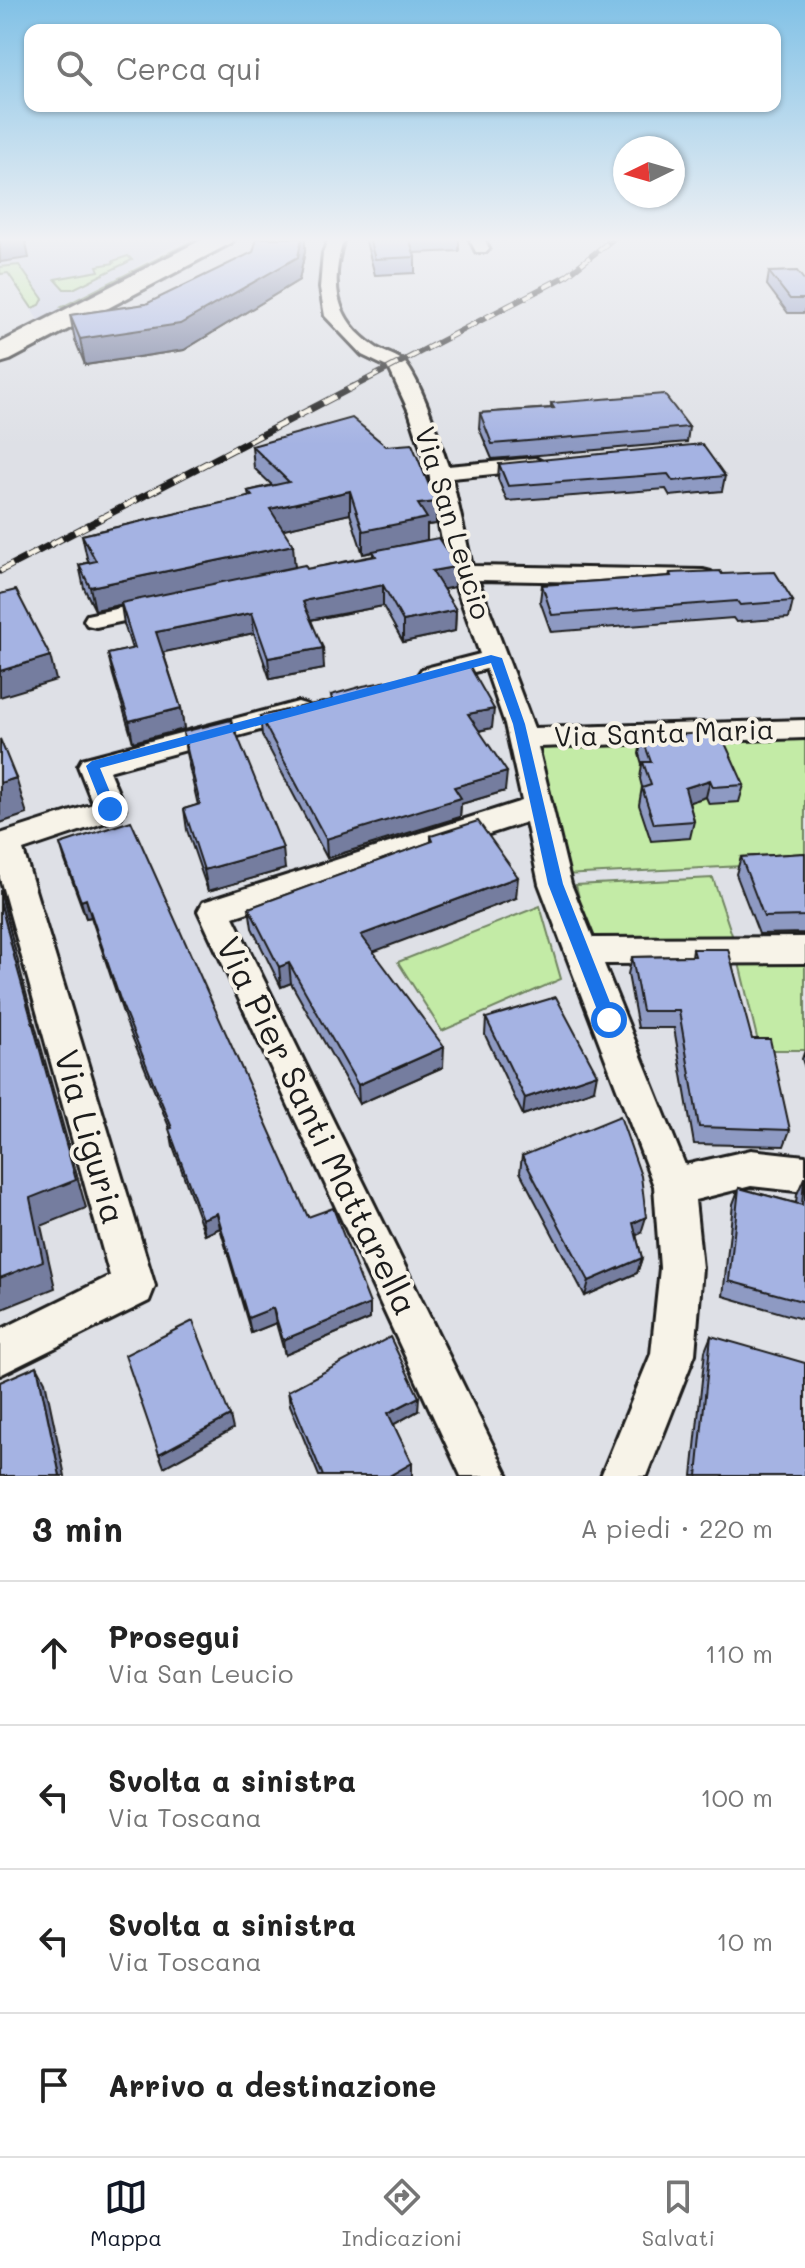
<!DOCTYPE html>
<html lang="it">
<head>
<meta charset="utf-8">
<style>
	:root { --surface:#fff; --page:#f6f6f6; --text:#222; --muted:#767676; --line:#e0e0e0; --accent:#111827 }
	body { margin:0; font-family:Mali,sans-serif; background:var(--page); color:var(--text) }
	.compass { position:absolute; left:613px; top:136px; width:72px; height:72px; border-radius:50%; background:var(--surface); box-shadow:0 2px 6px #0004; rotate:265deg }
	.stop { position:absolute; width:24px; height:24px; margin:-18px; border:6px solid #1a73e8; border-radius:50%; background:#fff }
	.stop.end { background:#1a73e8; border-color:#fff; box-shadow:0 2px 8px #0008 }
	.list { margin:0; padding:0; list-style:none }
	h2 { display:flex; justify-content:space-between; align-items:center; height:104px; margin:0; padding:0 32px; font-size:34px }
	h2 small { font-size:26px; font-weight:400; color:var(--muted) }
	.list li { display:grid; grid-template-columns:52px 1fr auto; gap:24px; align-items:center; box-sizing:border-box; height:144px; padding:0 32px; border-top:2px solid var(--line) }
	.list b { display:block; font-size:30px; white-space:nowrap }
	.list p { margin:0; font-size:26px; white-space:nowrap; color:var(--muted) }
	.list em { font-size:26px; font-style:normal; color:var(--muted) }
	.icon { flex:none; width:44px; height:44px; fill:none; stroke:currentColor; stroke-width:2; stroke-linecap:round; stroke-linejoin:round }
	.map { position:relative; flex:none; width:805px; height:1476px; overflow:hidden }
	.search { position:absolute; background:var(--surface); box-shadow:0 2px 6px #0004; left:24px; right:24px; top:24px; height:88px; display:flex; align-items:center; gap:20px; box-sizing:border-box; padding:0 28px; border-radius:16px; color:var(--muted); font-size:30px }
	.sheet { height:680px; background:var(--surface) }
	nav { display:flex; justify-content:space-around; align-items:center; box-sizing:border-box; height:112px; border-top:2px solid var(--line); background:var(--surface); font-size:22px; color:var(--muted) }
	nav a { display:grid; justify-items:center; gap:4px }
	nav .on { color:var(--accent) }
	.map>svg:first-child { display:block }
	.built { fill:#cdd2e5 }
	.green { fill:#c3eba6; stroke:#708461; stroke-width:2 }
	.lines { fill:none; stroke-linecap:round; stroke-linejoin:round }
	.minor-casing { stroke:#1c1c1c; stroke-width:6 }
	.primary-casing { stroke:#1c1c1c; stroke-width:6 }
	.minor { fill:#f7f3e8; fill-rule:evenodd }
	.primary { fill:#f7f3e8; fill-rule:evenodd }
	.rail-far1-casing { stroke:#1c1c1c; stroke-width:6 }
	.rail-casing { stroke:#1c1c1c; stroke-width:7 }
	.rail-far1 { stroke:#f7f3e8; stroke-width:4; stroke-dasharray:11; stroke-linecap:butt }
	.rail { stroke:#f7f3e8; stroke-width:5; stroke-dasharray:14; stroke-linecap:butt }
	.wall { fill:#8e9ac3; stroke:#1c1c1c; stroke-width:2; fill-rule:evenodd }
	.shaded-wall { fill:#747d9f; stroke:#1c1c1c; stroke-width:2 }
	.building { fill:#a5b3e3; stroke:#1c1c1c; stroke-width:2 }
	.route { fill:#1a73e8 }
	.labels { text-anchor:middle; stroke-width:8; stroke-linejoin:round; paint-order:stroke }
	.street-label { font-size:28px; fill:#1c1c1c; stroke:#f7f3e8 }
	.near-street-label { font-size:34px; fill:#1c1c1c; stroke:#f7f3e8 }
</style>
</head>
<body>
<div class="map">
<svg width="805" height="1476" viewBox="0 0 805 1476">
	<rect width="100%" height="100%" fill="#dee0e6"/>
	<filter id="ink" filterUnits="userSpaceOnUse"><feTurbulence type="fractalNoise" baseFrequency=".0125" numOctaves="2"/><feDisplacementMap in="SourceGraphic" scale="16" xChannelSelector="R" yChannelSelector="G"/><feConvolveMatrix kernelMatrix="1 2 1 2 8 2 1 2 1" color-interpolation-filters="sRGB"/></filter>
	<g filter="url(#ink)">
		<path class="built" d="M0 238H186L40 323 8 273 0 274Z"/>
		<path class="green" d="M198 238H207L69 308 62 307Z
			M128 256 132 260 73 289H64L55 279 99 271 97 266 114 263 113 261Z
			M19 265 43 299 40 305 32 308 8 273 0 274V267Z
			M805 732V863L563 875 534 743Z
			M713 878 735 944 589 942 576 885Z
			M540 906 561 979 442 1031 398 962Z
			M739 963 805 964V1050H760Z"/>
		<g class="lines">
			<defs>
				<path id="minor" d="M329 238H344C330 282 334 319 374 346 383 353 399 355 406 364 425 390 437 435 448 466L535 458 546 464 535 470 452 478 472 566 703 570 711 572 715 577 711 582 703 584 478 580 534 728 805 720V738L538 747 571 884 593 938 805 937V963L604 964 685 1165 751 1150 805 1156V1192L751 1186 695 1200 702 1268 695 1354 647 1476H601L651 1354 660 1268 654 1186 539 884 526 822 233 917 508 1476H461L198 911 203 902 522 801 505 724 486 669 431 683 422 681 418 675 422 669 480 654 445 556 429 473 410 414 389 368 362 355 325 316 320 288 323 253Z
					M469 238H484L489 249 486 252H476Z
					M157 600 166 602 169 607 166 612 96 627 87 625 84 620 87 615Z
					M298 702 308 705 312 711 308 717 109 771 125 809 121 817 23 850 155 1286 149 1301 0 1375V1330L110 1276 0 878V834L93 804 78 766 82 759Z"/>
				<path id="primary" d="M205 238H235L231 243 10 360 0 363V343Z"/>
			</defs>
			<use href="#minor" class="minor-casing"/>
			<use href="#primary" class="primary-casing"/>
			<use href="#minor" class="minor"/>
			<use href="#primary" class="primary"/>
			<defs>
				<path id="rail-far1" d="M349 389 566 276 614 238"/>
				<path id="rail" d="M0 571 353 387"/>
			</defs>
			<use href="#rail-far1" class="rail-far1-casing"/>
			<use href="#rail" class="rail-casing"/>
			<use href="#rail-far1" class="rail-far1"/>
			<use href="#rail" class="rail"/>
		</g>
		<path class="wall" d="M365 238H459V251L414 253 415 257V273L375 275Z
			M501 238H550L502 240Z
			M305 251 299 280 184 350 85 365 75 340 70 315 146 304Z
			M769 272 805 281V313H788L767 285Z
			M551 403 689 427 687 442 492 459 479 428 480 413 551 408Z
			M252 446 436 524 427 525V540L454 587 443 589 456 610 455 631 403 642 383 606 311 620 324 669 270 679 254 633 163 652 181 708 184 729 133 742 113 675 108 654 132 649 124 624 121 605 95 610 84 588 79 565 89 562 87 558 82 535 249 497 248 491 272 485 254 468ZM350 514 363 554 373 552V556L307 569 295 567 283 529Z
			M499 464 725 476 722 491 670 496 666 489 507 501 498 479Z
			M670 573 722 574 793 601 789 618 736 622 733 618 551 632 540 601 542 585 669 576Z
			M331 695 492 728 479 731 505 791 461 804 460 817 327 858 262 735 260 716 332 700Z
			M183 732 285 869 208 891 187 830 184 809 198 805 186 753Z
			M642 737 744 785 739 802 709 804 706 797 689 802 694 821 690 838 651 841 639 805 642 787 640 779 642 764 639 754Z
			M431 836 516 898 373 951 443 1067 359 1104 291 983 281 987 252 928 249 908 431 842Z
			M60 844 308 1217 370 1304V1319L285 1355 276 1323 251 1333 220 1228 205 1235 173 1146 170 1129 126 1022 91 917 86 918 65 861Z
			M805 853V933L759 934 736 874 741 857Z
			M693 949 752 1039 790 1130 784 1146 694 1144 674 1028H638L628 974 632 957 692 956Z
			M486 1018 594 1090 523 1115 485 1035Z
			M805 1050V1068L802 1059Z
			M522 1156 641 1233 636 1235 642 1258 637 1273 585 1296 520 1172Z
			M804 1178H805V1320L723 1296 733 1204 739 1188 796 1203 797 1194Z
			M711 1336 805 1476H692L705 1351Z
			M288 1391 418 1411 394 1424 412 1476H319L290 1405Z"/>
		<path class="shaded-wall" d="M0 238H25L29 258 0 262Z
			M302 238H305V251L299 280 184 350 85 365 80 339Z
			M350 491V514L271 532 270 509Z
			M436 502V524L427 525V540L363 554V531L418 504Z
			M293 545 295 568 95 610 90 587Z
			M454 567V587L431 592 432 571Z
			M383 585V606L309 620 303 602 308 600Z
			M456 610 455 631 403 642V621Z
			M252 613 254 633 160 653 156 632Z
			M323 648 324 669 270 679 268 658Z
			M50 656 56 680 0 697V671Z
			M181 708 184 729 133 742 129 721Z
			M494 709 492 728 467 733 468 714Z
			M507 772 505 791 461 804 460 817 327 858 326 839 454 787Z
			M16 778 27 814 0 823V783Z
			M710 780 706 797 681 805 685 788Z
			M283 848 285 869 208 891 204 870Z
			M518 877 516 898 362 956 361 935Z
			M0 890 25 989 86 1208 41 1226 55 1288 0 1310V1278L30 1198 15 960 0 901Z
			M86 899 91 917 86 918 81 901Z
			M289 963 291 983 281 987 279 967Z
			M444 1047 443 1067 359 1104 358 1085Z
			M597 1074 594 1090 523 1115 525 1098Z
			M217 1213 220 1228 205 1235 202 1219Z
			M646 1217 641 1233 629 1239 633 1223Z
			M642 1258 637 1273 585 1296 589 1281Z
			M370 1304V1319L285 1355 283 1340Z
			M273 1308 276 1323 251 1333 248 1318Z
			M37 1366 45 1381 65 1476H60Z
			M419 1397 418 1411 389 1427 388 1413Z
			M230 1416 233 1429 164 1467 159 1454Z
			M412 1463V1476H389Z"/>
		<path class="building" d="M257 238H302L298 257 180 324 80 339 70 315 146 304 253 252Z
			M369 238H425H409L415 257 375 259Z
			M797 271 805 281V299H790L769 272Z
			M664 394 689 427 492 444 480 413 554 408 551 403Z
			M352 418 386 446 412 444 436 502 418 504 427 518 363 531 350 491 270 509 293 545 90 587 79 565 96 561 82 535 252 496 248 491 289 482 252 446Z
			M702 444 725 476 673 481 668 474 508 486 499 464Z
			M438 538 451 557 454 567 432 571 456 610 403 621 383 585 308 600 303 602 323 648 268 658 252 613 156 632 181 708 129 721 108 654 135 648 121 603 305 565 307 569 376 556 373 551Z
			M720 571 722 574 775 572 793 601 740 605 737 601 552 615 542 585 671 576 670 573Z
			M16 590 50 656 0 671V594Z
			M469 665 494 709 468 714 507 772 454 787 461 798 326 839 260 716 333 700 331 695 363 686Z
			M231 720 283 848 204 870 184 809 200 804 183 732Z
			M720 732 744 785 713 787 710 780 685 788 694 821 654 824 642 788 651 785 643 762H651L642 737Z
			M0 739 16 778 0 783Z
			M131 821 308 1217 333 1208 370 1304 283 1340 273 1308 248 1318 217 1213 202 1219 169 1129 172 1128 122 1005 86 899 81 901 60 844Z
			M478 821 518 877 361 935 444 1047 358 1085 289 963 279 967 249 908 433 841 431 836Z
			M805 853V916L764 917 741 857Z
			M0 901 15 960 76 1180 30 1198 43 1261 0 1278Z
			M693 949H728L752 1039H770L790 1130 699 1127 679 1011H642L632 957 695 956Z
			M556 997 597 1074 525 1098 486 1018Z
			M620 1116 641 1176 646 1217 633 1223 642 1258 589 1281 522 1156Z
			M804 1178H805V1302L729 1281 739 1188 802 1205Z
			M193 1321 230 1416 159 1454 125 1355Z
			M711 1336 805 1363V1476H697Z
			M390 1337 419 1397 388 1413 412 1463 389 1476H323L288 1391Z
			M37 1366 60 1476H0V1382Z"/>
	</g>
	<linearGradient id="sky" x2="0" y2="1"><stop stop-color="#81c1e6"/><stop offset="0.54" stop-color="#f0f1f4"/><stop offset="1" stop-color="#f0f1f4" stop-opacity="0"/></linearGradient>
	<rect width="805" height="444" fill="url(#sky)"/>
	<path class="route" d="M491 655 502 658 525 724 563 884 617 1020 609 1027 601 1020 548 884 513 724 491 663 100 768 117 809 110 814 103 809 86 766 92 761Z"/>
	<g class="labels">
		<g class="street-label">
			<text transform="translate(453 523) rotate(73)" y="10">Via San Leucio</text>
			<text transform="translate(664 733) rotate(-2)" y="10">Via Santa Maria</text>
		</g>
		<g class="near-street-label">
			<text transform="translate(317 1126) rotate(64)" y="12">Via Pier Santi Mattarella</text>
			<text transform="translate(90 1137) rotate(74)" y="12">Via Liguria</text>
		</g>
	</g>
</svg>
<svg class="compass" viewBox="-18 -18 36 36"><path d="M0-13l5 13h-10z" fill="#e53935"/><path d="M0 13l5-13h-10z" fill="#767676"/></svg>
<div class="stop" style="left:609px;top:1020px"></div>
<div class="stop end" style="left:110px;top:809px"></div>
<div class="search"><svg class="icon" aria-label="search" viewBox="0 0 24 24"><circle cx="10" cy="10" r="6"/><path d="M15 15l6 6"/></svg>Cerca qui</div>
</div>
<section class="sheet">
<h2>3 min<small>A piedi · 220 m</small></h2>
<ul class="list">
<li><svg class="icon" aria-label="ahead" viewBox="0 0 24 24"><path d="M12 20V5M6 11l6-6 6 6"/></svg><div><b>Prosegui</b><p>Via San Leucio</p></div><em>110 m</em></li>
<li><svg class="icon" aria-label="left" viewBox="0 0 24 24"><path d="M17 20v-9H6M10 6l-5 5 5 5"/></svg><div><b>Svolta a sinistra</b><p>Via Toscana</p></div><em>100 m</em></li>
<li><svg class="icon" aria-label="left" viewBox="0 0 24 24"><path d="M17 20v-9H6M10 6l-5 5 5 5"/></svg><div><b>Svolta a sinistra</b><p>Via Toscana</p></div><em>10 m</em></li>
<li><svg class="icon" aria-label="arrive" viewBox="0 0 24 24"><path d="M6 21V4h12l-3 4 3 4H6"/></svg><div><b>Arrivo a destinazione</b></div></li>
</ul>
</section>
<nav>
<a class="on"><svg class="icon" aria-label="map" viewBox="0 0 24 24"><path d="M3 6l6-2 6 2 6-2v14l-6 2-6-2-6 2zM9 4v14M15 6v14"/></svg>Mappa</a>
<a><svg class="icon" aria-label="directions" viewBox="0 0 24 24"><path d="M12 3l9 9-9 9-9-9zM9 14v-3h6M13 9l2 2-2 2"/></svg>Indicazioni</a>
<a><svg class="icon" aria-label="saved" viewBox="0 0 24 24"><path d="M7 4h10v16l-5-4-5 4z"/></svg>Salvati</a>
</nav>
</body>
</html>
